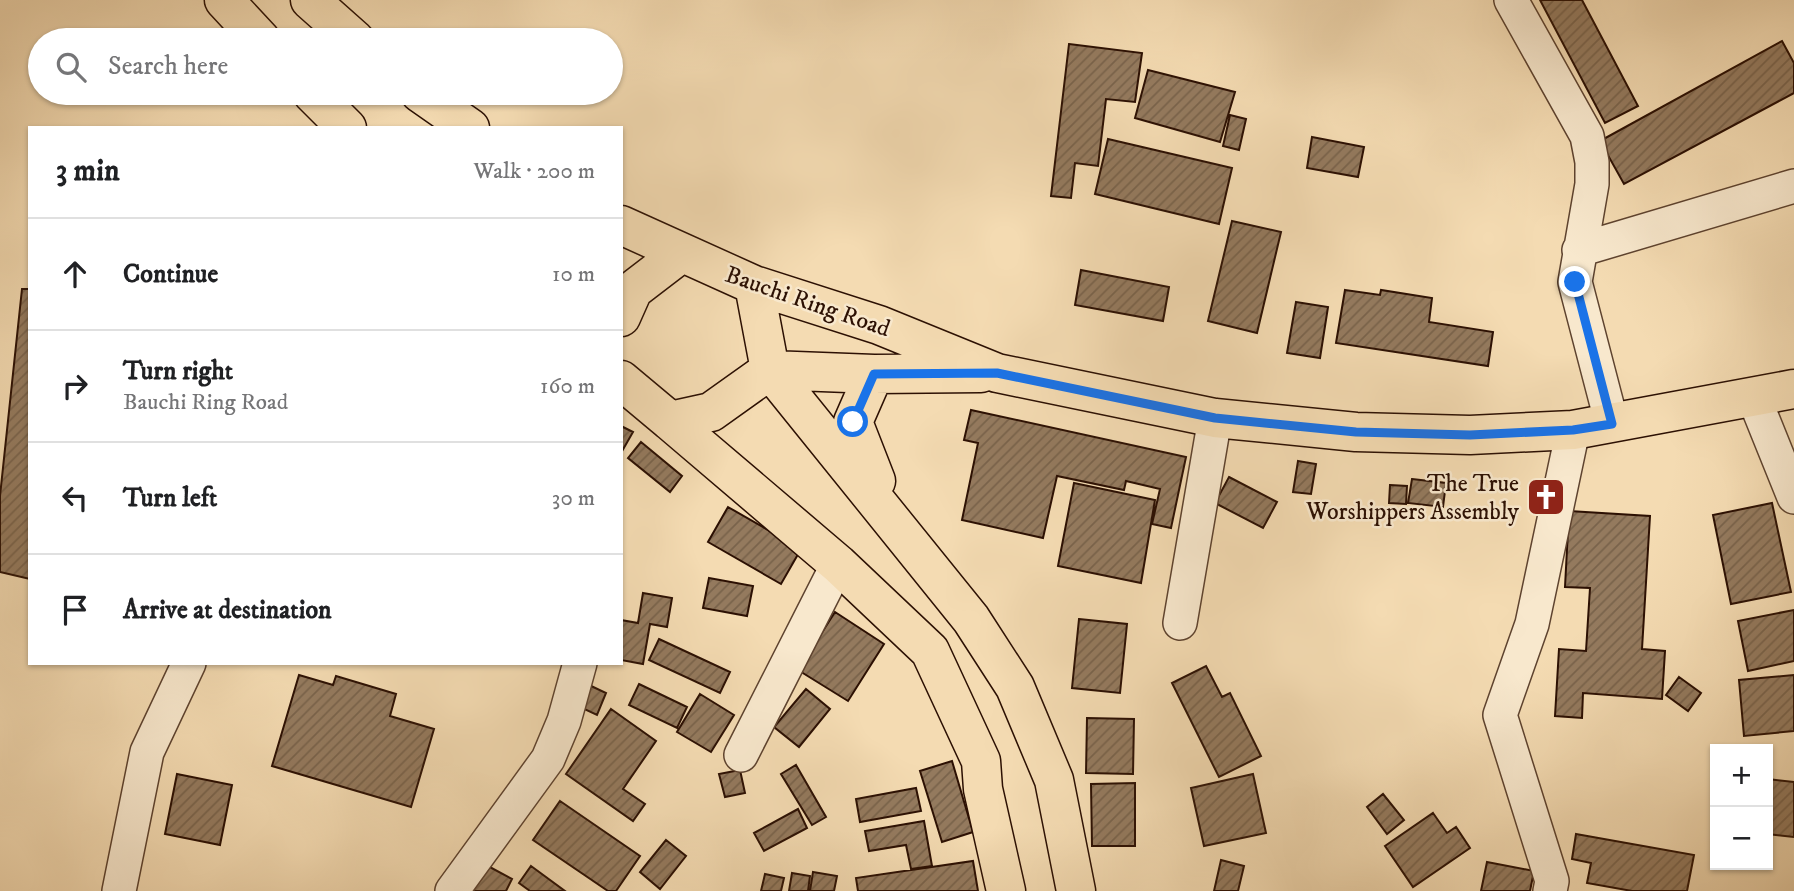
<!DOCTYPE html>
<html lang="en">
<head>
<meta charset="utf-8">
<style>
	:root { --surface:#fff; --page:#f2f2f2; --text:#202124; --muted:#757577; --line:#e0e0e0 }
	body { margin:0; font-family:"IM FELL DW Pica",serif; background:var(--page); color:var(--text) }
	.controls { position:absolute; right:21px; bottom:21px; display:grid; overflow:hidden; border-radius:0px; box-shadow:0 2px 5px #0004 }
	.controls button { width:63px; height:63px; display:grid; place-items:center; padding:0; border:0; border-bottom:2px solid var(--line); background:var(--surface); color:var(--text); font:35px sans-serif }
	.stop { position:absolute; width:21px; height:21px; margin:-16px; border:5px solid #1a73e8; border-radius:50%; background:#fff }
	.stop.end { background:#1a73e8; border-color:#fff; box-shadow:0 2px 7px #0008 }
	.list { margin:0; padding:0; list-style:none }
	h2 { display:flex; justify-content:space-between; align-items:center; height:91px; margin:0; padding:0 28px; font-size:30px }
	h2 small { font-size:23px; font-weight:400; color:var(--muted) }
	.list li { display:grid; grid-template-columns:46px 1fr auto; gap:21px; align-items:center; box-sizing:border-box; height:112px; padding:0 28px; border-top:2px solid var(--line) }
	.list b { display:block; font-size:26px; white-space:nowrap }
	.list p { margin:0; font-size:23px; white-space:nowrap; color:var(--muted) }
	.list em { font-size:23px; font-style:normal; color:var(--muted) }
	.icon { flex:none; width:38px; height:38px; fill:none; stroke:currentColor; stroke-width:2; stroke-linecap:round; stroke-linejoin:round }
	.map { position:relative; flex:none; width:1794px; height:891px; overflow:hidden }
	.search { position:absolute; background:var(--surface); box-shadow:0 2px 5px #0004; left:28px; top:28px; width:595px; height:77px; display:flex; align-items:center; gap:18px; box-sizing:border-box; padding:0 24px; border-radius:38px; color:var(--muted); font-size:26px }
	.panel { position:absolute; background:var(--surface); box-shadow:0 2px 5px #0004; left:28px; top:126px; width:595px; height:539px; border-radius:0px }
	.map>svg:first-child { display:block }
	.building { fill:url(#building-hatch); stroke:#2c1003; stroke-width:2 }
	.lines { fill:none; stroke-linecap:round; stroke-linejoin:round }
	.minor-casing { stroke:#5e432f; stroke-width:36 }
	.major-casing { stroke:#2c1003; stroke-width:41 }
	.minor { stroke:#f8e8cd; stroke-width:33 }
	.major { stroke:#f4dbb2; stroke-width:38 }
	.route { stroke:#1a73e8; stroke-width:9 }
	.labels { text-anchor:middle; stroke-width:5; stroke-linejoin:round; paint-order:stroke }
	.street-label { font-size:24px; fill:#2c1003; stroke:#f8e8cd }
	.poi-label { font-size:24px; fill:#2c1003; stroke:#f8e8cd; text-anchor:end }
</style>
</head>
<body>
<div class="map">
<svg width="1794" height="891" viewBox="0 0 1794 891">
	<defs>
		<pattern id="building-hatch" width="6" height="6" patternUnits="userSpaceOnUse" patternTransform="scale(1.75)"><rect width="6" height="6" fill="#947a5e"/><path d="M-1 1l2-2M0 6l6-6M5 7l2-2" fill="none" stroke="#79634b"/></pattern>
	</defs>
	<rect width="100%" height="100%" fill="#f4dbb2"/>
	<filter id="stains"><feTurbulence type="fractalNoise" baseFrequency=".00286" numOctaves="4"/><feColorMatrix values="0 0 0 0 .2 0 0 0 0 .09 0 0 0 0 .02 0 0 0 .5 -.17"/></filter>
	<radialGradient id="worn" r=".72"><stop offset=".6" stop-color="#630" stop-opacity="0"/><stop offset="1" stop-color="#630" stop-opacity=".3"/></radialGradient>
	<path class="building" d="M1540 0H1582L1638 106 1605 123Z
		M1782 41 1794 63V93L1624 184 1600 141Z
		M1069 44 1142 53 1135 102 1106 99 1098 166 1075 163 1071 198 1051 196Z
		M1148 70 1235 92 1220 142 1135 118Z
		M1230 115 1246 119 1239 150 1223 146Z
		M1312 137 1364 147 1358 177 1307 168Z
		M1108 139 1232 168 1219 224 1095 194Z
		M1232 221 1281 232 1257 333 1208 321Z
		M1081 270 1169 287 1163 321 1075 305Z
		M22 289H30V579L0 572V496Z
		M1345 290 1380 295 1381 290 1432 298 1429 322 1493 332 1488 366 1336 343Z
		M1296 302 1328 307 1320 358 1287 353Z
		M971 410 1186 457 1171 528 1152 524 1160 489 1126 481 1124 490 1057 476 1043 538 962 520 978 443 964 440Z
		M621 426 633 432 621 453Z
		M641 442 682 476 670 492 628 458Z
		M1298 461 1316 464 1311 494 1293 492Z
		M1229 477 1277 502 1263 528 1215 503Z
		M1412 479 1446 483 1443 507 1408 503Z
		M1074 483 1155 500 1141 583 1058 566Z
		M1390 485 1407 486 1406 504 1389 503Z
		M1772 503 1791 592 1731 604 1713 515Z
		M728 507 801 549 781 584 708 542Z
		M1569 511 1650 516 1642 649 1665 651 1662 699 1583 693 1582 718 1555 716 1559 649 1586 651 1590 588 1565 587Z
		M709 578 753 586 747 616 703 608Z
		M643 593 672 598 667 627 650 624 643 664 621 660V620L638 623Z
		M1794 610V661L1748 671 1738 621Z
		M835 612 884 644 848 701 798 670Z
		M1079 619 1127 624 1120 693 1072 688Z
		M659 639 730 672 720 693 649 660Z
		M1206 666 1222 697 1230 693 1261 756 1219 777 1172 683Z
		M299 675 333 685 336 676 396 694 390 716 434 729 411 807 272 766Z
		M1794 675V731L1744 736 1739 680Z
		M1679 677 1701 693 1688 711 1666 695Z
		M639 684 687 707 677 728 629 705Z
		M589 685 606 693 597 715 580 707Z
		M806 689 830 709 799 747 774 727Z
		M700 694 734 715 711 752 677 732Z
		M611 709 656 741 623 789 645 804 633 821 566 774Z
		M1087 718 1134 719 1133 774 1086 773Z
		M952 761 973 832 942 842 920 771Z
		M796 765 826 817 812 825 781 774Z
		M740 770 745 793 725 797 719 774Z
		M177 774 232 785 220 845 165 834Z
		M1253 774 1266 833 1204 846 1191 788Z
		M1768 779 1794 782V837L1768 834Z
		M1135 783V846H1092L1091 784Z
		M916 788 921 811 860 822 856 799Z
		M1383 794 1404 820 1387 834 1367 807Z
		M560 801 640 856 616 891H608L533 840Z
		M798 809 807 828 764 851 754 833Z
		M1433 813 1447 833 1456 827 1470 848 1413 887 1385 846Z
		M924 821 932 866 911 869 906 845 869 851 865 831Z
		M1576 834 1694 855 1687 891H1632L1587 883 1591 863 1572 859Z
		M666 840 686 856 660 889 640 872Z
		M1221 860 1244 866 1238 891H1214Z
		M973 861 978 891H858L856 878Z
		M1487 862 1534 871 1530 891H1481Z
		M486 865 512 879 506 891H471Z
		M531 866 565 891H530L519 883Z
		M813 872 837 876 834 891H810Z
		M792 873 810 876 808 891H789Z
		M765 874 784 878 781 891H761Z"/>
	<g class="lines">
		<defs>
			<path id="minor" d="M1511 0 1587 136 1592 162V184L1575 282 1612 424
				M1579 250 1794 186
				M1754 398 1794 497
				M1180 623 1215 418
				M741 755 838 564
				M119 891 147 752 189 663
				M452 891 548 759 564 721 580 663
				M1550 891 1552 881 1500 715 1532 624 1573 430"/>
			<path id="major" d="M224 0 261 40
				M310 0 355 40
				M312 93 347 128
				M420 93 470 128
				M621 225 754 285 879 325 997 373 1215 418 1356 432 1470 435 1573 430 1794 389
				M754 285 770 370 971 619 1015 687 1054 780 1076 891
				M621 317 633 290 680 254
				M874 374 853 422 876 481
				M621 380 670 421 711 412 770 370 874 374 981 373
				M670 421 838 564 930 651 981 761 983 789 1006 891"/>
		</defs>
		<use href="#minor" class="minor-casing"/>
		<use href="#major" class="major-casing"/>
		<use href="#minor" class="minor"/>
		<use href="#major" class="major"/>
	</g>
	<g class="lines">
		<path class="route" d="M853 422 874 374 997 373 1215 418 1356 432 1470 435 1573 430 1612 424 1575 282"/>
	</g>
	<defs>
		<symbol id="church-square" viewBox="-11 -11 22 22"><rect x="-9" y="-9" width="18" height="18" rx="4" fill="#8f2418" stroke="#f8e8cd"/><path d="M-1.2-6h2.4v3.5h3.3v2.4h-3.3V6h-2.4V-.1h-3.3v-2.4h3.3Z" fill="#fff"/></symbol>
	</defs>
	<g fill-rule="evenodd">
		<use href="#church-square" x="1524" y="475" width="44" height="44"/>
	</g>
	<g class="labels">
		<g class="street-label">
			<text transform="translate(808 301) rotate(19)" y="8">Bauchi Ring Road</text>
		</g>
		<g class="poi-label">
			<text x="1519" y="491">The True<tspan x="1519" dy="28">Worshippers Assembly</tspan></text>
		</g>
	</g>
	<rect width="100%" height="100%" filter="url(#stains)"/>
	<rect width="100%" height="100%" fill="url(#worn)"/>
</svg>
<div class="controls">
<button>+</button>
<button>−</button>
</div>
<div class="stop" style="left:853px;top:422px"></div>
<div class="stop end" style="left:1575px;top:282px"></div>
<div class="search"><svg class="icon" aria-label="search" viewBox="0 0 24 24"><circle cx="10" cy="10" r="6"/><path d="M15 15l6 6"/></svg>Search here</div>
<section class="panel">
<h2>3 min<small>Walk · 200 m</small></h2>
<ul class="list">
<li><svg class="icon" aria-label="ahead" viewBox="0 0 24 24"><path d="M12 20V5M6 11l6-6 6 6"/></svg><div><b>Continue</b></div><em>10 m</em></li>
<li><svg class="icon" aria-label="right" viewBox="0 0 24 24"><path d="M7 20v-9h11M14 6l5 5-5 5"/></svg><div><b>Turn right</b><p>Bauchi Ring Road</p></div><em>160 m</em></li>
<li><svg class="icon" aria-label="left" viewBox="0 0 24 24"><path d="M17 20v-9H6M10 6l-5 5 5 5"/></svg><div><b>Turn left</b></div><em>30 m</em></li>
<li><svg class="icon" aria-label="arrive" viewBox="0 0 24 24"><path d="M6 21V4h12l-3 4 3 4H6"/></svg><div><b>Arrive at destination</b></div></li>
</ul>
</section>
</div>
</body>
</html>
